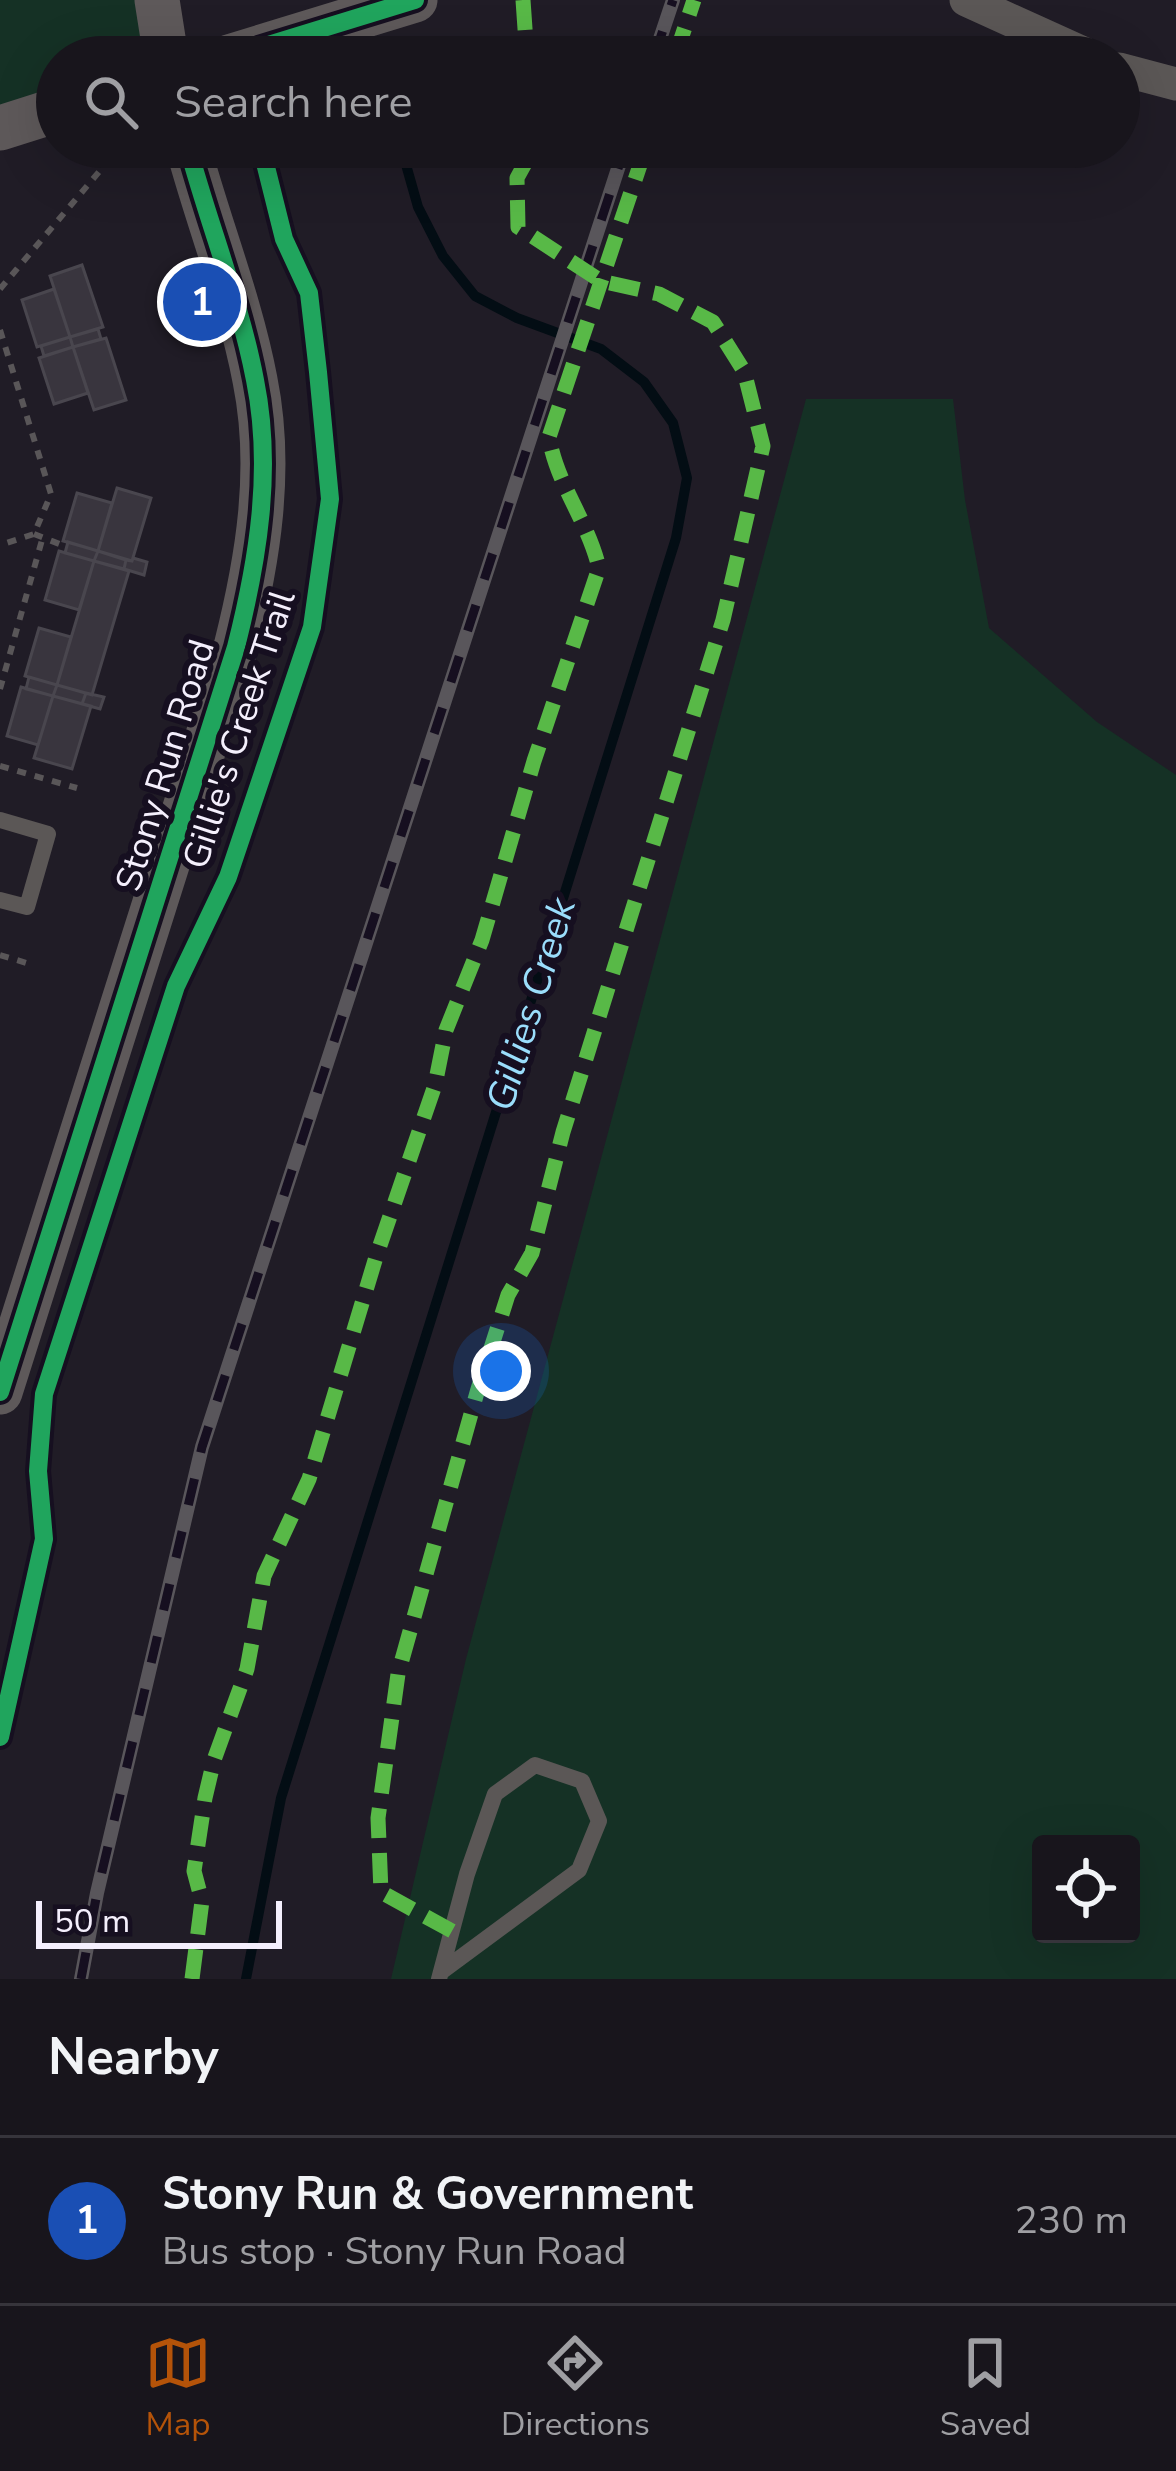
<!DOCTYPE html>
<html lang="en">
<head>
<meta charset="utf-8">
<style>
	:root { --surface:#18151c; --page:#252229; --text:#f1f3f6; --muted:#9f9fa3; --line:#36343b; --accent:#b45309 }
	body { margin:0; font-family:"Nunito Sans",sans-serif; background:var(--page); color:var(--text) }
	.controls { position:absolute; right:36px; bottom:36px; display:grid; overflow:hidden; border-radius:12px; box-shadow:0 12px 48px #0002 }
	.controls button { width:108px; height:108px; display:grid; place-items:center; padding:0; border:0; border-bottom:3px solid var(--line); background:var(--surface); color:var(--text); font:60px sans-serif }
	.scale { position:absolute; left:36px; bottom:30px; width:246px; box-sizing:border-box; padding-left:12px; border:6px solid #f4effc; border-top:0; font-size:33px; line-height:42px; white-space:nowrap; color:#f4effc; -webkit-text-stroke:9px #160f20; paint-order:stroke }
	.you { position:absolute; left:501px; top:1371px; width:42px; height:42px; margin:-30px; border:9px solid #fff; border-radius:50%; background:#1a73e8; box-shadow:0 0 0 18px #1a73e833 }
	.badge { display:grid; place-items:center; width:78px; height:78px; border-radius:50%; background:var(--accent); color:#fff; font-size:39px; font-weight:700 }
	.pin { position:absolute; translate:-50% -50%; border:6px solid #fff; box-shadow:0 3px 12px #0006 }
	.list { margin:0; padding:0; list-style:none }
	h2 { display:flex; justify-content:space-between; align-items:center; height:156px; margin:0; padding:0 48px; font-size:51px }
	h2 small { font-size:39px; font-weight:400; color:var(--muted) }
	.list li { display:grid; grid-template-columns:78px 1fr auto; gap:36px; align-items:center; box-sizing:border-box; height:168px; padding:0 48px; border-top:3px solid var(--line) }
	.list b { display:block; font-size:45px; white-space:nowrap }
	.list p { margin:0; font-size:39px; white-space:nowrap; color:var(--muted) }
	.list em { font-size:39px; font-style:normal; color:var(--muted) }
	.icon { flex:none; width:66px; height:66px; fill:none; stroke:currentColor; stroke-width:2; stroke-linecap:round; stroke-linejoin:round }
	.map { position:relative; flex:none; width:1176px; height:1979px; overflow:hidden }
	.search { position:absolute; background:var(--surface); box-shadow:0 12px 48px #0002; left:36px; right:36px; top:36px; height:132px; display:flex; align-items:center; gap:30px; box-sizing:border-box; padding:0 42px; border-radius:66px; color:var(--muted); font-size:45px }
	.sheet { height:324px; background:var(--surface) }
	nav { display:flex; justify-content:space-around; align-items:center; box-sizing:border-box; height:168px; border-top:3px solid var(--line); background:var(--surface); font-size:33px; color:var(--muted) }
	nav a { display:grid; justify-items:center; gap:6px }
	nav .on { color:var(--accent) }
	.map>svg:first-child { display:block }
	.green { fill:#153125; fill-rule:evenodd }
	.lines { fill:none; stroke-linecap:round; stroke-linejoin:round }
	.stream { stroke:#030d14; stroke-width:10 }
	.building { fill:#39353e; stroke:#49464e; stroke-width:3 }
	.path { stroke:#595658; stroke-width:6; stroke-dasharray:9 9; stroke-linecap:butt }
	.lane { stroke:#5b5756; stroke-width:16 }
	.street { stroke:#5b5756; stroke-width:33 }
	.secondary { stroke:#5e595a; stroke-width:45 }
	.rail-casing { stroke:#59565b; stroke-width:14 }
	.rail { stroke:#160f20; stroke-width:9; stroke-dasharray:27; stroke-linecap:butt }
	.quiet { stroke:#58b947; stroke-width:15; stroke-dasharray:30 15; stroke-linecap:butt }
	.cycleway-casing { stroke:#160f20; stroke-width:26 }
	.cycleway { stroke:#20a55d; stroke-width:18 }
	.labels { text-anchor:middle; stroke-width:12; stroke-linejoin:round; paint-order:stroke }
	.street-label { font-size:36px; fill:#f4effc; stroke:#160f20 }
	.water-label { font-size:39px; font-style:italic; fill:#9addfb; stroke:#160f20 }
</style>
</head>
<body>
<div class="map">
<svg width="1176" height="1979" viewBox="0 0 1176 1979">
	<rect width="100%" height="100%" fill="#201c26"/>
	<path class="green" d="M0 0H157L166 57H57V110L0 128Z
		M806 399H953L965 500 989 628 1097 722 1176 775V1979H391L466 1659ZM1041 1844H1131V1934H1041Z"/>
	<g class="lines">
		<path class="stream" d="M246 1979 281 1798 676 538 687 478 673 423 644 382 601 349 517 318 475 296 443 256 418 207 401 147"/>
	</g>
	<path class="building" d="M82 265 103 327 70 337 50 276Z
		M54 289 70 337 37 347 22 300Z
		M98 329 101 339 73 347 70 337Z
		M70 337 73 347 44 356 41 346Z
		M106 338 126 400 94 410 73 347Z
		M73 347 88 393 54 404 39 358Z
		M117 488 151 498 132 561 98 551Z
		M77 493 112 503 98 551 63 541Z
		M68 542 98 551 94 561 65 553Z
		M59 551 94 561 79 610 45 600Z
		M98 551 126 560 124 569 94 561Z
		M133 558 147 562 144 575 124 569 126 560 132 561Z
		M94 561 129 571 92 695 57 685Z
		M39 628 71 637 57 685 25 676Z
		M29 677 57 685 53 696 26 689Z
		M57 685 86 693 82 704 53 696Z
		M21 687 53 696 38 745 7 736Z
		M86 693 104 697 100 709 82 704Z
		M53 696 91 706 72 769 34 758Z"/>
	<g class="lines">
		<path class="path" d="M0 289 120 147
			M0 330 51 494 34 534 0 545
			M34 534 67 547
			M0 689 42 540
			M0 766 77 788
			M0 955 30 964"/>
		<path class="lane" d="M0 820 48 834 27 907 0 900
			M439 1979 467 1874 495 1794 535 1765 582 1781 599 1821 579 1870 441 1972"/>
		<path class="street" d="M966 0 1092 57
			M1119 69 1176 84"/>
		<path class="secondary" d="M157 0 166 57
			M229 57 415 0
			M0 128 57 110
			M0 1392 236 647C258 560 273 469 255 380 240 301 209 225 188 147"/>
		<defs>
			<path id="rail" d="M654 57 673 0
				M81 1979 97 1893 202 1447 625 147"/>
		</defs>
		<use href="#rail" class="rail-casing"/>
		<use href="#rail" class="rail"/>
		<path class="quiet" d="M523 0 527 57
			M675 57 694 0
			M452 1931 381 1892 378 1818 398 1674 478 1389 508 1295 532 1253 563 1132 723 620 763 446 744 371 713 322 659 294 601 281 518 227 517 178 534 147
			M192 1979 202 1901 194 1871 205 1798 214 1760 247 1669 264 1576 309 1479 376 1257 435 1085 446 1030 482 940 534 761 599 568C588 521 557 485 549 437L646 147"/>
		<defs>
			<path id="cycleway" d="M229 57 415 0
				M0 1392 236 647C258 560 273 469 255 380 240 301 209 225 188 147
				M0 1737 44 1539 38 1471 44 1394 176 986 228 877 312 627 330 499 318 372 309 293 284 239 261 147"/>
		</defs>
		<use href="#cycleway" class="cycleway-casing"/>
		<use href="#cycleway" class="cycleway"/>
	</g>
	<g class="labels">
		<g class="street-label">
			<text transform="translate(238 729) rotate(-72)" y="13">Gillie's Creek Trail</text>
			<text transform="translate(164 765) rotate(-73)" y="13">Stony Run Road</text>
		</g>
		<g class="water-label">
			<text transform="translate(530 1004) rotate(-73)" y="14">Gillies Creek</text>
		</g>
	</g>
</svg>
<div class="controls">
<button><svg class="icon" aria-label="locate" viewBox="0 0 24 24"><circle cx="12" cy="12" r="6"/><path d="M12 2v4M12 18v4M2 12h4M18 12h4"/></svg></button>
</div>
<div class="scale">50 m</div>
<div class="you"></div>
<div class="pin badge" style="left:202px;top:302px;background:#1a4fb4">1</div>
<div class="search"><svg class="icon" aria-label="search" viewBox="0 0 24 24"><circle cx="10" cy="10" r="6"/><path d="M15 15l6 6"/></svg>Search here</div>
</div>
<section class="sheet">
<h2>Nearby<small></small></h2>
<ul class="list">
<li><span class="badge" style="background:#1a4fb4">1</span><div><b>Stony Run &amp; Government</b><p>Bus stop · Stony Run Road</p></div><em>230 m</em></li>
</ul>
</section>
<nav>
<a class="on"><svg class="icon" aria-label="map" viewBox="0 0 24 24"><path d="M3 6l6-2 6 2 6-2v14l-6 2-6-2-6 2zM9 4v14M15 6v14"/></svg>Map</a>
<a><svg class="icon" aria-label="directions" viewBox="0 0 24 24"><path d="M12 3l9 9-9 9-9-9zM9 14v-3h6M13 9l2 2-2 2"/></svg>Directions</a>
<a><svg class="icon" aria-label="saved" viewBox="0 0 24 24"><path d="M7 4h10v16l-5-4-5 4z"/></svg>Saved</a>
</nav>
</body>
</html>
